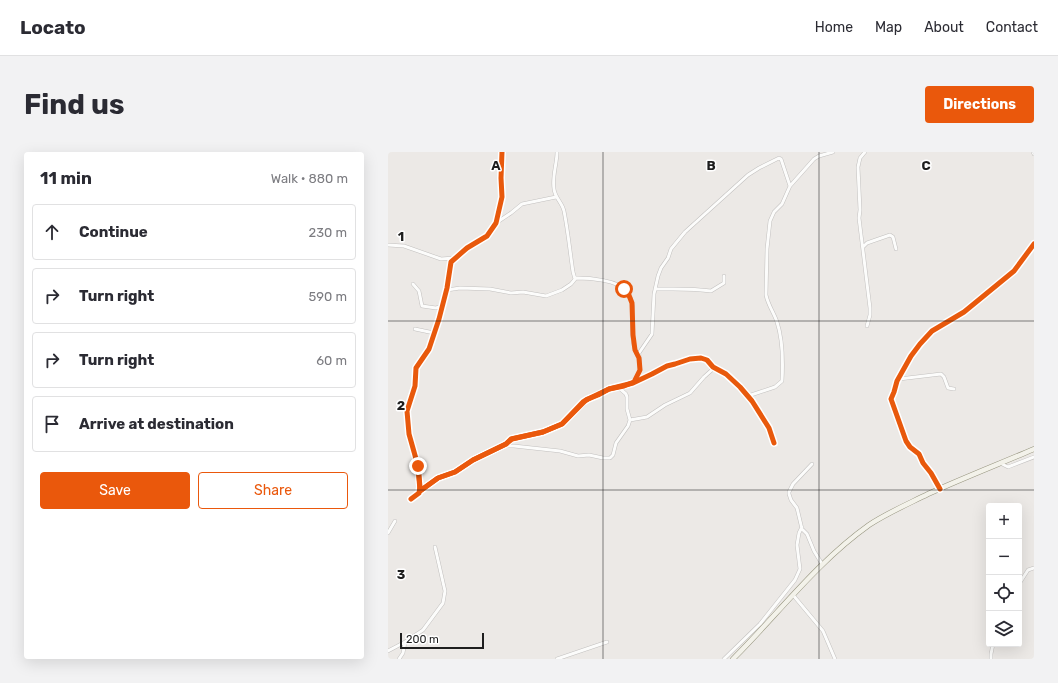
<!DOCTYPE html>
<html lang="en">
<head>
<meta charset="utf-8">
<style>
	:root { --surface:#fff; --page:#f2f2f3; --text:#2b2b33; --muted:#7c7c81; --line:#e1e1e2; --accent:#ea580c }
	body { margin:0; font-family:Rubik,sans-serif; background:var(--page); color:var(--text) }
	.controls { position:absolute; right:12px; bottom:12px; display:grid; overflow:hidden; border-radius:4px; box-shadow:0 4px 16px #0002 }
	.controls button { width:36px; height:36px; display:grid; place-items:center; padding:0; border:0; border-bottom:1px solid var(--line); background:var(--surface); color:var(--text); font:20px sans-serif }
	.scale { position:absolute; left:12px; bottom:10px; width:84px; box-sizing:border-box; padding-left:4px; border:2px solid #1e1e1e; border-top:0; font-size:11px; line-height:14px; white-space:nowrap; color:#1e1e1e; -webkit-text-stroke:3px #fff; paint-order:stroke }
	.stop { position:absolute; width:12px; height:12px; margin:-9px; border:3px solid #ea580c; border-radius:50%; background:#fff }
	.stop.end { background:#ea580c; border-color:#fff; box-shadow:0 1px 4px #0008 }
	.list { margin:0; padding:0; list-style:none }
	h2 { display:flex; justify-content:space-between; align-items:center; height:52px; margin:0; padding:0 16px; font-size:17px }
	h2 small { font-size:13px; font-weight:400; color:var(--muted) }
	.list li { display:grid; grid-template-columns:26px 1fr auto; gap:12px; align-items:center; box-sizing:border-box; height:56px; margin:0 8px 8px; padding:0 8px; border:1px solid var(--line); border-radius:4px }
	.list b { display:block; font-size:15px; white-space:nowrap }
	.list em { font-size:13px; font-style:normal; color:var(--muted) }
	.actions { display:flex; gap:8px; padding:12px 16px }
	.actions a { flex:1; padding:9px 0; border:1px solid var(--accent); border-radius:4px; text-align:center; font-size:14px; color:var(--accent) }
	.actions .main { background:var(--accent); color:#fff }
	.icon { flex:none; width:22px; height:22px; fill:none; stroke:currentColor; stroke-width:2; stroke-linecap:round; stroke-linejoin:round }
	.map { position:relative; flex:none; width:646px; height:507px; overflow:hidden; border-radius:4px }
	header { display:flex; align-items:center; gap:24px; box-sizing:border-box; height:56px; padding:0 20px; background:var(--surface); border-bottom:1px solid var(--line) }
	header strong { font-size:19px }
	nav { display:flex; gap:22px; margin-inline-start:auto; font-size:14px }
	.intro { display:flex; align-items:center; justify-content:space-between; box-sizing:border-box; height:96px; padding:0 24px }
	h1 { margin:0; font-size:28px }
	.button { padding:10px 18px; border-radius:4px; background:var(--accent); color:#fff; font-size:14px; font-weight:700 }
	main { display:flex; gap:24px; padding:0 24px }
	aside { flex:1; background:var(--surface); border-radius:4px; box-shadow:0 4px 16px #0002 }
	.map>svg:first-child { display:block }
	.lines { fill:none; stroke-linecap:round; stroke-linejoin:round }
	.minor-casing { stroke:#c2c0bf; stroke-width:4 }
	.secondary-casing { stroke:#96947f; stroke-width:5.5 }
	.minor { stroke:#fcfcfb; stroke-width:3 }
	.secondary { stroke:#f3f2ea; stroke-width:4.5 }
	.cycleway-casing { stroke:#fff; stroke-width:8 }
	.cycleway { stroke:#e8590c; stroke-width:5 }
	.route { stroke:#ea580c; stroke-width:5 }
	.grid { fill:none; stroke:#1e1e1e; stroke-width:1; stroke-opacity:0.55 }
	.grid-label { font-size:13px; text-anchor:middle; font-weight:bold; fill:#1e1e1e; stroke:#fff; stroke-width:3; stroke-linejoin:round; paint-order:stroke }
</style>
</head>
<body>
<header>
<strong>Locato</strong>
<nav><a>Home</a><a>Map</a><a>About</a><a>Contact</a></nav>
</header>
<div class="intro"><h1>Find us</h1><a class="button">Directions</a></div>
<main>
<aside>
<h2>11 min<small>Walk · 880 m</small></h2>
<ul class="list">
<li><svg class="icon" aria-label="ahead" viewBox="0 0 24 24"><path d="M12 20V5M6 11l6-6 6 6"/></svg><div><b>Continue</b></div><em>230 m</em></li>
<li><svg class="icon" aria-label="right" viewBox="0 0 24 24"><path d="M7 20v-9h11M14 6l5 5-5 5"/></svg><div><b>Turn right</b></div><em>590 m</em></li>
<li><svg class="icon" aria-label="right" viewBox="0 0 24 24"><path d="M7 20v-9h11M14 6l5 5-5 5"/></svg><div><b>Turn right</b></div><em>60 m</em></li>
<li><svg class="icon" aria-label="arrive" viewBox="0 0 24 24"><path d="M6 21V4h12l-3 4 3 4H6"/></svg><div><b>Arrive at destination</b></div></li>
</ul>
<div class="actions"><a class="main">Save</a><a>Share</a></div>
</aside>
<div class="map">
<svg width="646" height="507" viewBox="0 0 646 507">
	<rect width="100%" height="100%" fill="#ece9e6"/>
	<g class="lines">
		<defs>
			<path id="minor" d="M169 0C169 12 164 24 166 37 167 46 174 50 176 59 180 79 182 100 185 120L187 127
				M477 0 472 6 470 15 472 58 471 66 482 156V163L479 174
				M645 0 646 2
				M108 71 123 61 134 52 168 45
				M0 93 16 94 53 107 66 106
				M475 95 479 91 502 83 505 85 508 97
				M25 132 31 139 34 154 48 156 54 154
				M267 137C286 137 304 136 323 139L336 131V124
				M59 138 72 136 102 137 123 141 135 140 158 144 174 138 183 132 188 126C202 126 229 128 239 139 243 144 245 154 245 160 245 175 242 192 251 206
				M27 177 46 181
				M511 227 553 222 556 225 560 236 566 237
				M246 230 252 218 251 201 264 182 266 142 270 124 273 116 280 106 283 97 297 80 360 23 371 16 391 6 393 7 402 34
				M360 244 387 235 394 229C395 211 395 188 389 170 386 161 380 153 378 143L379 97 382 69 386 60 394 52 402 34 426 7 431 4 445 0
				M242 268 259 265 277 253 302 241 316 225 326 216
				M115 294H126L172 299 190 304 201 303 215 306H222L225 303 228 291 240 274 242 268 239 257V245L238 242 230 235
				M612 311 620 315 646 305
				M424 312 405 332 401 340V342L403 348 409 356 414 377 419 382 426 399 434 412
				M552 337 543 321 535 311 531 302 522 295 518 289 503 247 506 240 509 229 523 204 532 192 544 179 576 160 626 119 646 92
				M32 339 50 326 67 320 85 308 118 292 123 287 155 280 174 272 195 250 200 247 210 243 221 237 245 231 264 222 279 214 287 212 302 207 313 206 319 208 325 215 338 222 352 235 364 249 381 276 386 291
				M23 347 31 341 32 335 30 314 21 282 19 259 27 234 28 216 41 197 51 167 59 136 63 110 79 96 99 84 108 71 114 45 113 26 114 0
				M0 381 7 369
				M631 432 640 418 646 416
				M405 443 435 479 447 507
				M0 499 17 490 35 478 55 451 57 439 47 395
				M11 507 15 501 17 490
				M169 507 219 490
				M336 507 372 472 407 428 412 417 409 393 411 381 414 375
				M603 507V502L605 492"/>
			<path id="secondary" d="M345 507C390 462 429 410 481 373 499 361 520 352 540 342 575 326 611 312 646 297"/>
		</defs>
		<use href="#minor" class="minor-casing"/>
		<use href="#secondary" class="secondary-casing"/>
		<use href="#minor" class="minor"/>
		<use href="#secondary" class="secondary"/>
		<defs>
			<path id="cycleway" d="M552 337 543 321 535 311 531 302 522 295 518 289 503 247 506 240 509 229 523 204 532 192 544 179 576 160 626 119 646 92
				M32 339 50 326 67 320 85 308 118 292 123 287 155 280 174 272 195 250 200 247 210 243 221 237 245 231 264 222 279 214 287 212 302 207 313 206 319 208 325 215 338 222 352 235 364 249 381 276 386 291
				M23 347 31 341 32 335 30 314 21 282 19 259 27 234 28 216 41 197 51 167 59 136 63 110 79 96 99 84 108 71 114 45 113 26 114 0"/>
		</defs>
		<use href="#cycleway" class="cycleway-casing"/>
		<use href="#cycleway" class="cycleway"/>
	</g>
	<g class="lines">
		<path class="route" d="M30 314 32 339 50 326 67 320 85 308 118 292 124 287 155 280 174 272 198 248 221 237 236 234 246 230 252 218 251 206 247 198 245 183 244 151 240 141 236 137"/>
	</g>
	<path class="grid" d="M215 0V507M431 0V507M0 169H646M0 338H646"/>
	<g class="grid-label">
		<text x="108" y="18">A</text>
		<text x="323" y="18">B</text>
		<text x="538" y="18">C</text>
		<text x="13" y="89">1</text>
		<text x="13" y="258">2</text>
		<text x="13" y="427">3</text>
	</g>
</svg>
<div class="controls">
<button>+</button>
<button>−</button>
<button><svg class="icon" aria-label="locate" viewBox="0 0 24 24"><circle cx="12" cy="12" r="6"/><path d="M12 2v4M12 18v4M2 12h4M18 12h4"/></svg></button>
<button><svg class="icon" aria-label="layers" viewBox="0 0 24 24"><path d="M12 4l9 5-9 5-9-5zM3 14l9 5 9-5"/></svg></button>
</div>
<div class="scale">200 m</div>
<div class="stop" style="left:236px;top:137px"></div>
<div class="stop end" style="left:30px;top:314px"></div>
</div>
</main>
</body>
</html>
